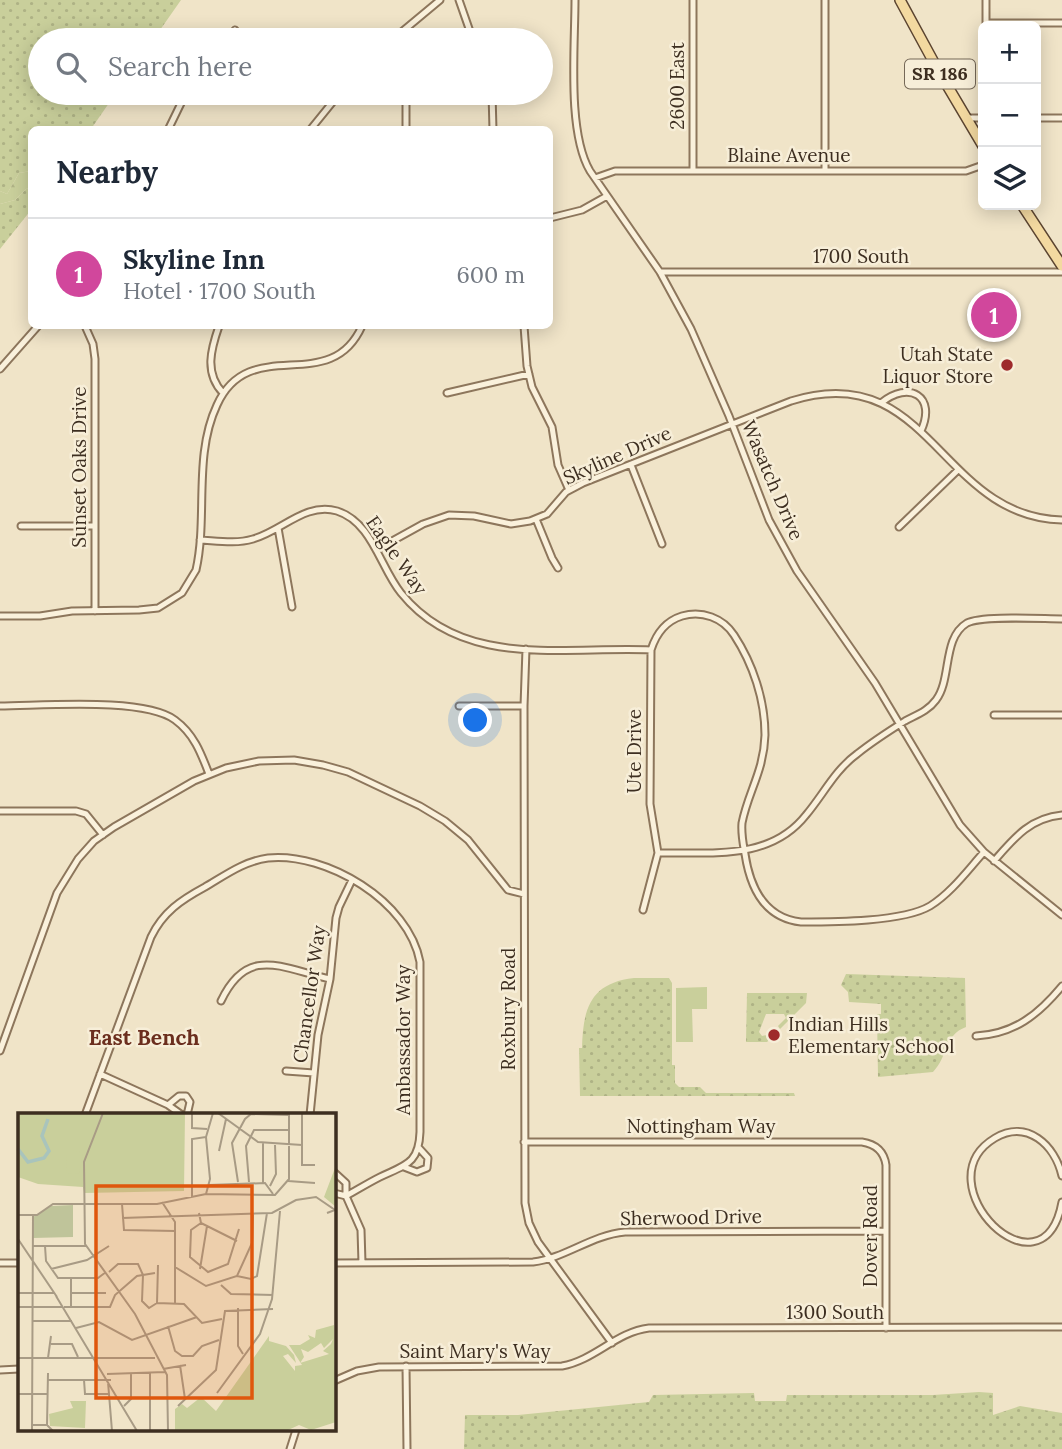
<!DOCTYPE html>
<html lang="en">
<head>
<meta charset="utf-8">
<style>
	:root { --surface:#fff; --page:#f2f2f3; --text:#1f2937; --muted:#747a83; --line:#e0e1e3; --accent:#b45309 }
	body { margin:0; font-family:Lora,serif; background:var(--page); color:var(--text) }
	.controls { position:absolute; right:21px; top:21px; display:grid; overflow:hidden; border-radius:10px; box-shadow:0 4px 18px #0003 }
	.controls button { width:63px; height:63px; display:grid; place-items:center; padding:0; border:0; border-bottom:2px solid var(--line); background:var(--surface); color:var(--text); font:35px sans-serif }
	.you { position:absolute; left:476px; top:721px; width:24px; height:24px; margin:-18px; border:5px solid #fff; border-radius:50%; background:#1a73e8; box-shadow:0 0 0 10px #1a73e833 }
	.badge { display:grid; place-items:center; width:46px; height:46px; border-radius:50%; background:var(--accent); color:#fff; font-size:23px; font-weight:700 }
	.pin { position:absolute; translate:-50% -50%; border:4px solid #fff; box-shadow:0 2px 7px #0006 }
	.list { margin:0; padding:0; list-style:none }
	h2 { display:flex; justify-content:space-between; align-items:center; height:91px; margin:0; padding:0 28px; font-size:30px }
	h2 small { font-size:23px; font-weight:400; color:var(--muted) }
	.list li { display:grid; grid-template-columns:46px 1fr auto; gap:21px; align-items:center; box-sizing:border-box; height:112px; padding:0 28px; border-top:2px solid var(--line) }
	.list b { display:block; font-size:26px; white-space:nowrap }
	.list p { margin:0; font-size:23px; white-space:nowrap; color:var(--muted) }
	.list em { font-size:23px; font-style:normal; color:var(--muted) }
	.icon { flex:none; width:38px; height:38px; fill:none; stroke:currentColor; stroke-width:2; stroke-linecap:round; stroke-linejoin:round }
	.map { position:relative; flex:none; width:1062px; height:1449px; overflow:hidden }
	.search { position:absolute; background:var(--surface); box-shadow:0 4px 18px #0003; left:28px; top:28px; width:525px; height:77px; display:flex; align-items:center; gap:18px; box-sizing:border-box; padding:0 24px; border-radius:38px; color:var(--muted); font-size:26px }
	.panel { position:absolute; background:var(--surface); box-shadow:0 4px 18px #0003; left:28px; top:126px; width:525px; height:203px; border-radius:10px }
	.map>svg:first-child { display:block }
	.grass { fill:url(#grass-dots) }
	.forest { fill:url(#forest-firs) }
	.park { fill:#c9cf9b }
	.lines { fill:none; stroke-linecap:round; stroke-linejoin:round }
	.street-casing { stroke:#8d765c; stroke-width:9 }
	.primary-casing { stroke:#5b4430; stroke-width:12 }
	.street { stroke:#faf1dc; stroke-width:5 }
	.primary { stroke:#f3d9a0; stroke-width:9 }
	.poi-dot { fill:#9e2a2b; stroke:#f7eed8; stroke-width:2.5 }
	.labels { text-anchor:middle; stroke-width:5; stroke-linejoin:round; paint-order:stroke }
	.shield { fill:#f7eed8; stroke:#756857; stroke-width:2 }
	.shield-label { font-size:18px; font-weight:bold; fill:#3d2e20 }
	.street-label { font-size:19px; fill:#3d2e20; stroke:#f7eed8 }
	.poi-label { font-size:19px; fill:#3d2e20; stroke:#f7eed8; text-anchor:end }
	.neighbourhood-label { font-size:21px; font-weight:bold; fill:#6b2e1e; stroke:#f7eed8 }
	.inset-river { fill:none; stroke:#a9c4bc; stroke-width:3.5 }
	.inset-road { fill:none; stroke:#a89b85; stroke-width:2 }
	.view { fill:#df570d; fill-opacity:0.15; stroke:#df570d; stroke-width:3.5 }
	.inset-edge { fill:none; stroke:#3d2e20; stroke-width:3.5 }
</style>
</head>
<body>
<div class="map">
<svg width="1062" height="1449" viewBox="0 0 1062 1449">
	<defs>
		<pattern id="grass-dots" width="8" height="8" patternUnits="userSpaceOnUse" patternTransform="scale(1.75)"><rect width="8" height="8" fill="#c9cf9b"/><path d="M2 2h.1M6 6h.1" fill="none" stroke="#aeb285" stroke-width="1.8" stroke-linecap="round"/></pattern>
		<pattern id="forest-firs" width="22" height="20" patternUnits="userSpaceOnUse" patternTransform="scale(1.75)"><rect width="22" height="20" fill="#c9cf9b"/><path d="M5 1l3.5 6h-7zM16 11l3.5 6h-7z" fill="#aeb285"/></pattern>
	</defs>
	<rect width="100%" height="100%" fill="#f0e4c8"/>
	<path class="grass" d="M0 0H181L153 40H40V93H116L91 129 32 130 31 171 19 173 7 194 0 191Z
		M31 188V210L0 249V204L15 200 26 189Z
		M846 974 965 978 966 1027C944 1035 948 1057 933 1072L878 1077 877 1014H881V1004L849 1002 848 992 841 985Z
		M634 978H669L672 983V1065H675V1083L679 1087H700L706 1093H794L795 1096H580L579 1048H582C583 1009 590 983 634 978Z
		M747 993H807L806 1003 780 1029 778 1026 786 1018 784 1014H766L759 1032 762 1036 771 1034 773 1036 767 1042H746Z
		M979 1392 993 1393V1415L1020 1406 1062 1413V1449H464L465 1415H518L649 1402 653 1395 754 1393 755 1401H786L787 1395H933Z"/>
	<path class="forest" d="M31 171V188L26 189 15 200 0 204V191L7 194 19 173Z"/>
	<path class="park" d="M707 987V1009H692L693 1042H676V988Z"/>
	<g class="lines">
		<defs>
			<path id="street" d="M459 0 473 40
				M575 0C575 47 567 132 590 171L660 272 691 329 729 416 769 520 797 571 875 683 960 825 984 852 1062 915
				M825 0V171
				M986 23H1062
				M986 26V0
				M228 40 235 30
				M392 40 440 0
				M406 93V130
				M492 93 493 130
				M966 118H983
				M1036 118H1062
				M168 130 186 93
				M310 130 340 93
				M693 171V0
				M595 178 615 171H966L983 165
				M550 218 582 210 607 196
				M660 272H1062
				M85 326 93 344 95 359V611
				M219 326C211 349 204 373 223 393
				M524 326 527 366 532 387 552 427 558 465 569 490
				M0 369 38 326
				M447 393 529 374
				M881 403C909 380 937 396 921 431
				M631 465 662 544
				M536 519 552 558 558 568
				M21 526H95
				M899 527 958 470
				M278 528 292 607
				M200 540C218 541 236 544 253 539 282 531 305 502 337 511 372 522 380 567 401 593 463 670 564 646 651 650
				M376 550 423 524 449 515 474 516 511 524 530 521 547 514 566 492 583 483 791 401C930 357 939 517 1062 520
				M0 616H40L72 611 139 610 158 608 182 593 196 570C208 517 193 456 217 405 250 332 330 398 362 326
				M526 649 524 706 525 1203 529 1223 538 1242 612 1343
				M0 706C41 706 144 697 175 720 194 734 201 753 209 774
				M459 706H524
				M994 715H1062
				M0 811H76L86 814 103 835
				M658 853C711 852 770 861 806 815 823 795 835 770 857 754 872 742 889 731 905 721 916 715 928 711 936 700 952 679 942 638 967 623 982 615 1042 619 1062 619
				M994 861C1014 838 1030 818 1062 815
				M643 910 658 853 650 804 651 650C656 634 666 621 682 616 702 610 723 618 734 635 753 664 765 700 765 735 764 771 748 792 742 823 741 834 743 843 745 854 750 887 764 918 801 922 834 922 903 922 930 906 951 893 967 871 984 852
				M221 1001C248 944 283 969 330 979
				M976 1036C1014 1034 1038 1015 1062 986
				M0 1051 57 893 78 859 94 841 114 827 194 781 226 768 259 761 294 760 323 765 348 772 420 806 445 821 468 840 508 890 524 894
				M286 1071 314 1073
				M100 1074 168 1105 182 1115
				M168 1105 179 1096H186L190 1102 187 1115
				M85 1115 151 937C163 912 181 900 205 887 224 876 244 861 268 858 326 852 409 901 420 962V1132C419 1164 405 1165 380 1177 368 1183 357 1190 346 1196
				M310 1115 318 1035 330 979 336 918 339 907 352 880
				M524 1142H862C875 1144 884 1151 886 1165V1328
				M404 1167 417 1172 427 1168 428 1158 418 1147
				M334 1172 346 1183V1196L361 1230 362 1263
				M1062 1176C1055 1145 1027 1119 995 1138 920 1183 1043 1305 1062 1202
				M334 1193 346 1196
				M0 1263H19
				M334 1263 533 1262C566 1258 591 1235 625 1232L886 1231
				M406 1366 407 1449
				M0 1370 19 1369
				M334 1381 357 1371 379 1367 562 1366C595 1360 616 1332 649 1328L1062 1327
				M290 1449 296 1430"/>
			<path id="primary" d="M900 0 938 70 983 146
				M1022 205 1062 266"/>
		</defs>
		<use href="#street" class="street-casing"/>
		<use href="#primary" class="primary-casing"/>
		<use href="#street" class="street"/>
		<use href="#primary" class="primary"/>
	</g>
	<g class="poi-dot">
		<circle cx="1007" cy="365" r="7"/>
		<circle cx="774" cy="1035" r="7"/>
	</g>
	<g class="labels">
		<rect class="shield" x="905" y="59.5" width="70" height="29" rx="5"/>
		<g class="shield-label">
			<text x="940" y="80">SR 186</text>
		</g>
		<g class="street-label">
			<text transform="translate(677 86) rotate(-90)" y="7">2600 East</text>
			<text x="789" y="162">Blaine Avenue</text>
			<text x="861" y="263">1700 South</text>
			<text transform="translate(617 455) rotate(-24)" y="7">Skyline Drive</text>
			<text transform="translate(79 467) rotate(-90)" y="7">Sunset Oaks Drive</text>
			<text transform="translate(773 480) rotate(67)" y="7">Wasatch Drive</text>
			<text transform="translate(397 555) rotate(55)" y="7">Eagle Way</text>
			<text transform="translate(634 751) rotate(-90)" y="7">Ute Drive</text>
			<text transform="translate(309 994) rotate(-82)" y="7">Chancellor Way</text>
			<text transform="translate(508 1009) rotate(-90)" y="7">Roxbury Road</text>
			<text transform="translate(403 1040) rotate(-90)" y="7">Ambassador Way</text>
			<text x="701" y="1133">Nottingham Way</text>
			<text transform="translate(691 1217) rotate(-1)" y="7">Sherwood Drive</text>
			<text transform="translate(870 1236) rotate(-90)" y="7">Dover Road</text>
			<text x="835" y="1319">1300 South</text>
			<text x="475" y="1358">Saint Mary's Way</text>
		</g>
		<g class="poi-label">
			<text x="993" y="361">Utah State<tspan x="993" dy="22">Liquor Store</tspan></text>
			<text x="788" y="1031" text-anchor="start">Indian Hills<tspan x="788" dy="22">Elementary School</tspan></text>
		</g>
		<g class="neighbourhood-label">
			<text x="144" y="1045">East Bench</text>
		</g>
	</g>
	<g transform="translate(18 1113)">
		<rect width="318" height="318" fill="#f0e4c8"/>
		<path d="M0 0H167L166 78 66 80 65 74 20 71 0 64ZM317 55H318V94L306 84ZM316 212 318 309 293 317 281 312 268 318H157V296L164 291 169 295 183 284 198 298 251 223V228L268 233 276 242 278 250 270 241 265 243 277 258V253L284 252 271 232H282L292 226 290 222 297 225 298 217ZM315 226 313 231 305 238 311 241 282 250 286 244 283 236 290 239 303 230 306 235Z" fill="#c9cf9b" fill-rule="evenodd"/>
		<path d="M55 92V124L15 125V104L33 93Z" fill="#bfc49a"/>
		<path d="M55 37 65 40 61 61 49 60 48 42H55ZM52 288H68L67 315 32 313 31 301 55 295Z" fill="#c9cf9b"/>
		<path class="inset-river" d="M0 36 10 49 26 45 31 38 24 23 30 6"/>
		<path class="inset-road" d="M85 0 66 49 67 131 117 201 149 262 150 318M174 0V15L189 16M200 0 240 29 284 32M284 0V52H297M201 38 208 6M270 68 297 70M220 69 214 30 227 6 233 1 271 2M231 69 228 33 236 17H271M245 70V30M191 72 247 70 255 81M252 73 258 61 257 32M188 81 192 66 188 24 195 0M174 85V26L188 24M144 89 157 109V190M104 91 106 117 157 118M181 100 183 110 219 128M0 102H19L35 91H139L188 81 257 82 271 66V0M104 105 254 100 278 87 298 84 317 97 309 100M183 110 173 117 172 144 190 159 210 151 221 116M0 126 39 184M14 133H68M27 133 28 148 40 165H80L88 159M157 154 188 173 219 163 234 130 235 100M33 156 69 147 91 133M182 156 189 113M91 159 100 151H120L125 162 124 188 131 195 139 190M219 163 233 166 239 163 249 100M203 172 213 181 255 182M0 180H36M53 180H88M38 183 119 318M139 190 166 191 184 210 204 206M139 190 140 152M0 194H44M46 194H92L97 182 119 163 137 160M53 194V166M220 195V233L225 241M15 208H54M150 213 157 238 164 243H175L184 233 201 227M58 215 81 209 114 227 179 204M33 231H54L60 244M0 245H137M30 245 33 223M162 252 167 286M145 256 168 252M89 261 147 259M29 267H93M66 267 67 281H90M90 269 94 318M199 280 242 221 254 186 262 98M0 281H29M106 293 113 286V260M160 293 198 257 207 198 255 196M15 312H29L35 318M29 312 30 260M14 318 15 102M132 318V260"/>
		<path class="view" d="M78 73H234V285H78Z"/>
		<rect width="318" height="318" class="inset-edge"/>
	</g>
</svg>
<div class="controls">
<button>+</button>
<button>−</button>
<button><svg class="icon" aria-label="layers" viewBox="0 0 24 24"><path d="M12 4l9 5-9 5-9-5zM3 14l9 5 9-5"/></svg></button>
</div>
<div class="you"></div>
<div class="pin badge" style="left:994px;top:315px;background:#d1479c">1</div>
<div class="search"><svg class="icon" aria-label="search" viewBox="0 0 24 24"><circle cx="10" cy="10" r="6"/><path d="M15 15l6 6"/></svg>Search here</div>
<section class="panel">
<h2>Nearby<small></small></h2>
<ul class="list">
<li><span class="badge" style="background:#d1479c">1</span><div><b>Skyline Inn</b><p>Hotel · 1700 South</p></div><em>600 m</em></li>
</ul>
</section>
</div>
</body>
</html>
